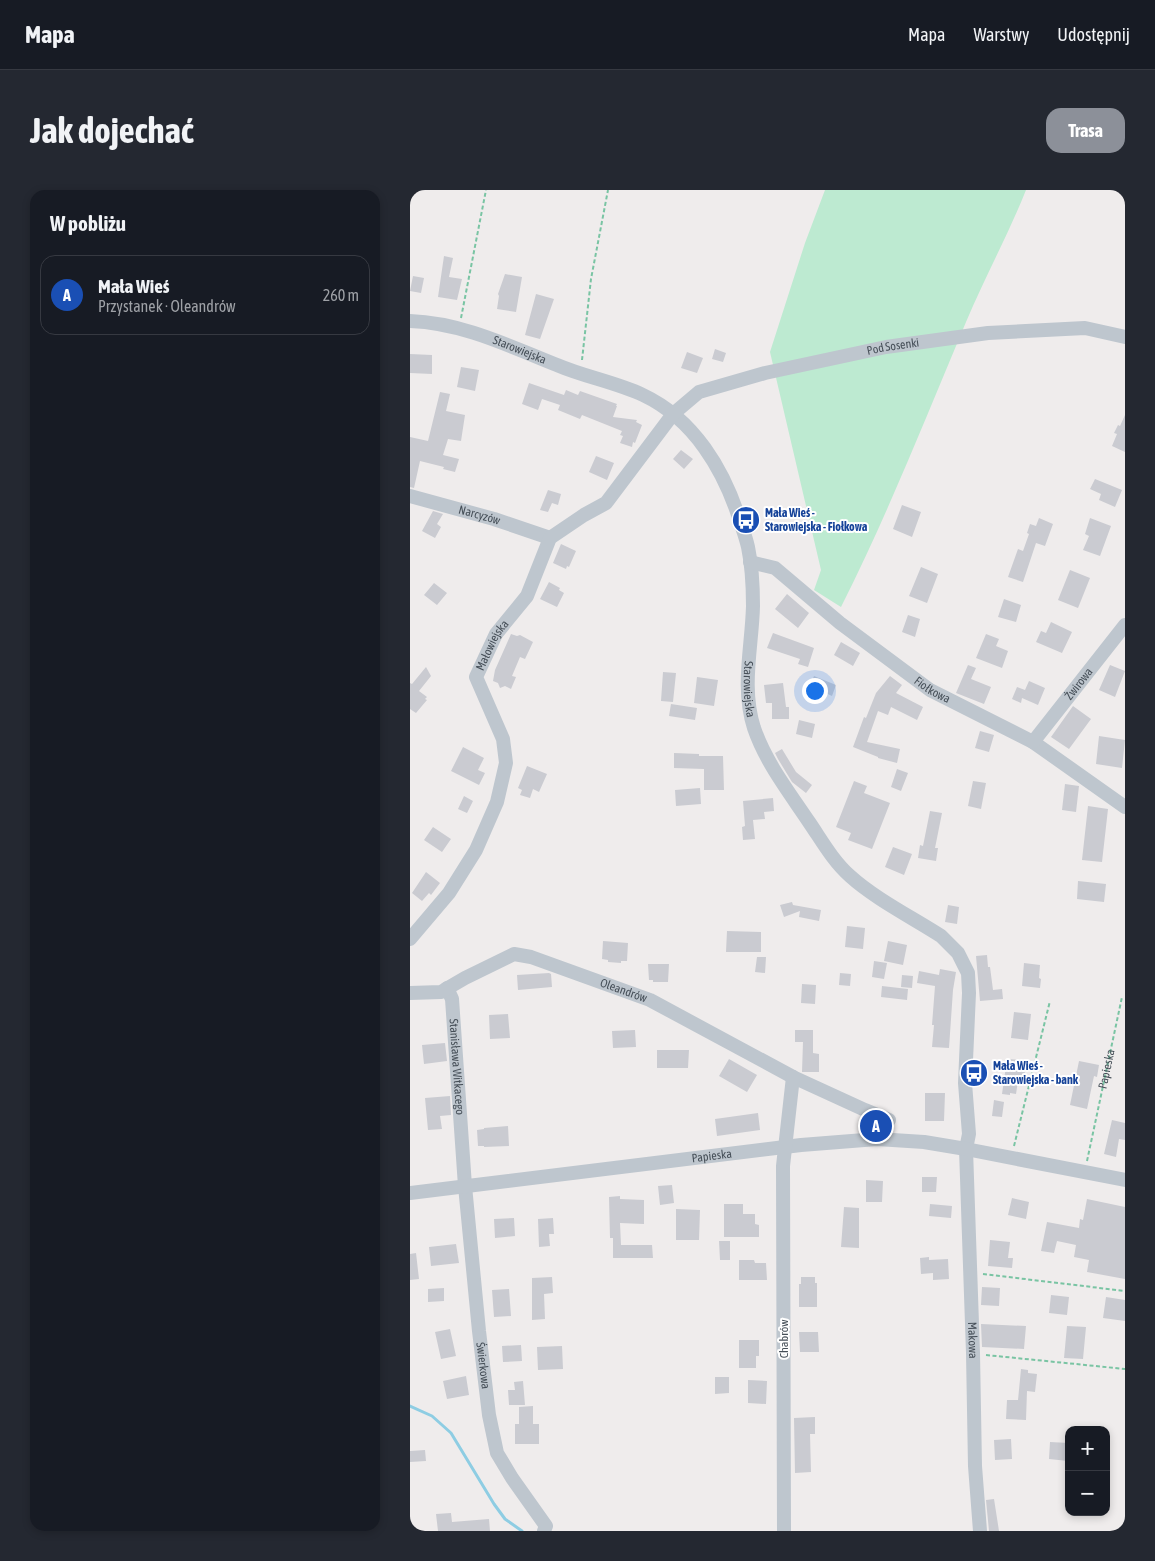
<!DOCTYPE html>
<html lang="pl">
<head>
<meta charset="utf-8">
<style>
	:root { --surface:#171b24; --page:#242831; --text:#f1f3f6; --muted:#9ea1a6; --line:#363941; --accent:#8c9099 }
	body { margin:0; font-family:"Asap Condensed",sans-serif; background:var(--page); color:var(--text) }
	.controls { position:absolute; right:15px; bottom:15px; display:grid; overflow:hidden; border-radius:10px; box-shadow:0 2px 8px #0003 }
	.controls button { width:45px; height:45px; display:grid; place-items:center; padding:0; border:0; border-bottom:1px solid var(--line); background:var(--surface); color:var(--text); font:25px sans-serif }
	.you { position:absolute; left:404px; top:500px; width:18px; height:18px; margin:-12px; border:4px solid #fff; border-radius:50%; background:#1a73e8; box-shadow:0 0 0 8px #1a73e833 }
	.badge { display:grid; place-items:center; width:32px; height:32px; border-radius:50%; background:var(--accent); color:#fff; font-size:16px; font-weight:700 }
	.pin { position:absolute; translate:-50% -50%; border:2px solid #fff; box-shadow:0 1px 5px #0006 }
	.list { margin:0; padding:0; list-style:none }
	h2 { display:flex; justify-content:space-between; align-items:center; height:65px; margin:0; padding:0 20px; font-size:21px }
	h2 small { font-size:16px; font-weight:400; color:var(--muted) }
	.list li { display:grid; grid-template-columns:32px 1fr auto; gap:15px; align-items:center; box-sizing:border-box; height:80px; margin:0 10px 10px; padding:0 10px; border:1px solid var(--line); border-radius:15px }
	.list b { display:block; font-size:19px; white-space:nowrap }
	.list p { margin:0; font-size:16px; white-space:nowrap; color:var(--muted) }
	.list em { font-size:16px; font-style:normal; color:var(--muted) }
	.map { position:relative; flex:none; width:715px; height:1341px; overflow:hidden; border-radius:15px }
	header { display:flex; align-items:center; gap:30px; box-sizing:border-box; height:70px; padding:0 25px; background:var(--surface); border-bottom:1px solid var(--line) }
	header strong { font-size:24px }
	nav { display:flex; gap:28px; margin-inline-start:auto; font-size:18px }
	.intro { display:flex; align-items:center; justify-content:space-between; box-sizing:border-box; height:120px; padding:0 30px }
	h1 { margin:0; font-size:35px }
	.button { padding:12px 22px; border-radius:15px; background:var(--accent); color:#fff; font-size:18px; font-weight:700 }
	main { display:flex; gap:30px; padding:0 30px }
	aside { flex:1; background:var(--surface); border-radius:15px; box-shadow:0 2px 8px #0003 }
	.map>svg:first-child { display:block }
	.green { fill:#bdead1 }
	.lines { fill:none; stroke-linecap:round; stroke-linejoin:round }
	.stream { stroke:#8ecde3; stroke-width:3 }
	.building { fill:#cacbd1 }
	.path { stroke:#79c4a3; stroke-width:2; stroke-dasharray:4 2.5; stroke-linecap:butt }
	.minor { stroke:#bec6ce; stroke-width:14 }
	.labels { text-anchor:middle; stroke-width:4; stroke-linejoin:round; paint-order:stroke }
	.street-label { font-size:12px; fill:#464f58; stroke:#fff }
	.transit-label { font-size:12px; font-weight:bold; fill:#164399; stroke:#fff; text-anchor:start }
</style>
</head>
<body>
<header>
<strong>Mapa</strong>
<nav><a>Mapa</a><a>Warstwy</a><a>Udostępnij</a></nav>
</header>
<div class="intro"><h1>Jak dojechać</h1><a class="button">Trasa</a></div>
<main>
<aside>
<h2>W pobliżu<small></small></h2>
<ul class="list">
<li><span class="badge" style="background:#1a4fb4">A</span><div><b>Mała Wieś</b><p>Przystanek · Oleandrów</p></div><em>260 m</em></li>
</ul>
</aside>
<div class="map">
<svg width="715" height="1341" viewBox="0 0 715 1341">
	<rect width="100%" height="100%" fill="#efecec"/>
	<path class="green" d="M415 0H616C598 45 575 87 556 132 516 227 478 324 431 417L404 400 411 380 360 162 395 53Z"/>
	<g class="lines">
		<path class="stream" d="M0 1216 22 1226 41 1243 84 1314 95 1329 112 1341"/>
	</g>
	<path class="building" d="M34 66 43 68 39 87 52 89 47 110 28 107Z
		M95 84 112 87 106 122 87 119 89 106 88 104Z
		M3 86 14 88 11 103 0 101Z
		M126 104 144 109 130 149 115 145Z
		M305 159 316 163 313 172 302 169Z
		M277 162 293 168 287 183 271 178Z
		M0 164 22 165V184L0 183Z
		M51 177 69 180 65 201 47 197Z
		M119 193 154 205 156 200 168 205 170 201 207 214 206 216H207L203 227 227 230 226 232 232 235 225 253 223 252 222 257 210 253 213 246 210 245 212 241 172 225 170 229 148 220 150 215 132 209 128 220 112 214Z
		M30 202 40 204 36 221 55 225 51 251 38 249 33 265 49 269 45 282 33 279 34 277 10 271 4 298 0 297V247L18 251Z
		M715 225V262L702 256 707 244 704 243 708 235 710 236Z
		M271 260 283 269 274 279 263 269Z
		M186 266 204 273 197 290 179 282Z
		M685 289 712 300 705 317 689 310 691 304 680 299Z
		M138 300 151 304 148 315 142 313 138 322 130 320Z
		M492 315 511 322 502 347 483 339Z
		M23 321 33 324 27 334 31 337 25 348 12 341Z
		M629 328 643 334 635 356 626 353 613 392 598 387 608 359 613 361 619 344 617 343 620 334 626 336Z
		M680 328 701 336 690 366 673 360 679 346 675 344Z
		M151 354 166 361 159 377 157 376 156 379 143 373Z
		M511 377 528 384 517 413 499 406Z
		M660 380 680 388 668 418 648 410Z
		M139 392 150 398 149 400 154 403 147 417 130 409Z
		M24 393 37 403 27 415 14 405Z
		M377 404 399 423 388 438 365 419Z
		M594 409 611 415 606 432 588 427Z
		M498 425 510 429 505 447 492 442Z
		M641 432 662 442 652 463 626 452 631 441 636 443Z
		M363 443 404 458 398 477 388 474 390 469 357 458Z
		M101 444 107 446 110 445 123 452 115 469 110 467 102 486 106 487 101 499 95 496 90 498 88 493 83 491 85 480Z
		M576 444 589 449 586 456 598 461 592 478 566 468Z
		M431 452 450 463 443 476 424 465Z
		M558 475 566 478 561 489 581 497 574 514 546 503Z
		M700 475 715 481 705 507 689 500Z
		M16 477 21 486 9 501 17 507 15 509 17 510 6 523 0 519V493L2 494Z
		M253 482 266 483 263 512 251 511Z
		M404 486 426 495 422 506 400 496Z
		M480 486 492 495 486 503 513 517 507 530 481 517 478 525 468 521 457 552 490 559 487 573 468 568V567L443 557 454 527 456 528 466 503Z
		M287 487 308 490 304 516 284 513Z
		M619 491 635 498 628 515 612 508 611 513 602 509 607 497 615 500Z
		M373 493 376 517H379V529H362V513H356L354 495Z
		M261 514 287 518 285 530 259 526Z
		M663 516 681 529 659 559 641 547Z
		M389 530 405 534 402 548 386 544Z
		M570 541 584 545 579 562 565 558Z
		M689 546 715 550 712 578 686 574Z
		M53 557 74 568 68 580 75 583 69 595 41 581Z
		M372 559 386 582 402 595 396 603 382 592 368 569 365 563Z
		M264 563 289 564V566H313L314 600H294V579L264 578Z
		M117 576 137 584 129 602 123 599 120 608 110 605 112 600 108 598Z
		M487 579 498 583 491 601 481 597Z
		M444 591 457 596 454 603 480 613 462 659 438 650 441 643 426 637Z
		M563 591 576 593 571 619 558 616Z
		M655 594 669 596 666 622 652 620Z
		M290 598 291 614 266 616 265 600Z
		M54 606 63 611 57 623 48 619Z
		M363 608 364 621 354 622 355 629 343 630 345 649 333 650 332 637 335 636 333 611Z
		M678 616 698 619 692 672 672 670Z
		M520 621 532 623 525 658H528L526 671 508 668 510 655 513 656Z
		M23 637 41 649 32 662 14 650Z
		M483 657 502 664 494 685 475 677Z
		M16 682 30 693 21 705 19 703 12 711 2 703Z
		M668 691 696 694 694 712 667 709Z
		M382 712 383 715 411 720 409 731 389 727 390 721 374 727 370 715Z
		M538 715 549 717 547 734 535 732Z
		M437 736 455 738 453 759 435 757Z
		M317 741 351 742V762H316Z
		M193 751 218 753 217 771H211V773L198 772V770L192 769Z
		M478 751 497 755 493 775 474 771Z
		M577 765 578 777H580L583 800 592 799 593 809 570 811 566 766Z
		M347 767H356L355 783 345 782Z
		M464 771 477 773 474 789 462 787Z
		M614 773 630 775 629 788 631 789 630 798 612 796Z
		M238 774H259L258 792H243V790H239Z
		M530 779 546 782 543 800 539 858 522 857 524 835H522L525 796 507 793 509 781 529 785Z
		M139 783 141 784 142 797 108 800 107 785Z
		M430 783 441 784 440 796 429 795Z
		M492 785 503 786 502 798 491 797Z
		M392 794 406 795 405 814 391 813Z
		M472 796 498 799 497 810 471 807Z
		M604 822 621 824 618 850 601 848Z
		M98 824 100 848 80 849 79 825Z
		M225 840 226 857 203 858 202 841Z
		M385 840H403V863L409 864V882H392L393 852H385Z
		M35 853 37 871 14 874 12 855Z
		M247 860H279L278 878H247Z
		M319 869 347 885 337 902 309 886Z
		M597 869 610 870 609 875 616 876 613 892 608 891 606 904 600 903V905L592 904Z
		M669 871 689 875 687 887 684 886 677 919 660 915Z
		M515 903H535L534 931H515Z
		M40 906 41 925 30 926 32 939 18 940 15 908Z
		M584 910 594 912 592 927 582 926Z
		M348 923 350 940 307 946 305 929Z
		M702 930 715 933V950L709 949 706 967 694 964Z
		M98 936 99 956 74 957V956H68L67 940 74 939V938Z
		M512 987H527L526 1002H512Z
		M456 990 473 991 472 1012H456Z
		M262 995 264 1013 250 1015 248 996Z
		M210 1006V1009L234 1010V1034L210 1033 211 1055H242L243 1068H203V1048H200L199 1007Z
		M602 1008 619 1012 616 1029 598 1025Z
		M677 1009 715 1017V1089L677 1082 679 1070 664 1067 666 1055 647 1051 644 1063 631 1061 637 1032 669 1038 670 1029 673 1030Z
		M314 1014H333V1024H345V1034L349 1035V1047H314Z
		M520 1014 542 1016 541 1028 519 1026Z
		M434 1017 449 1018V1058L431 1057Z
		M266 1019 290 1020 289 1050H266Z
		M104 1028 105 1046 85 1048 84 1029Z
		M143 1028 144 1044H139L140 1056 129 1057 128 1029Z
		M580 1050 600 1052 598 1068H603L602 1078 578 1076Z
		M309 1051H320V1070H310Z
		M46 1054 49 1073 21 1076 19 1057Z
		M6 1063 9 1089 0 1090V1064Z
		M519 1067V1070L538 1069 539 1089 523 1090V1083L511 1084 510 1068Z
		M329 1070H344L345 1073H356L357 1090H329Z
		M142 1087 143 1103 134 1104 135 1129 122 1130V1088Z
		M391 1087H405V1093H407V1117H389V1094H391Z
		M572 1097 590 1098 589 1116 571 1115Z
		M34 1098V1111L18 1112V1099Z
		M99 1099 101 1126 84 1127 82 1100Z
		M641 1105 659 1107 657 1125 639 1123Z
		M696 1107 715 1110V1131L693 1128Z
		M571 1134 616 1136 614 1159 572 1157Z
		M657 1136 676 1137 673 1169 654 1168Z
		M40 1139 46 1166 31 1169 25 1142Z
		M389 1142H408L409 1162H390Z
		M329 1150H349V1166H346V1178H329Z
		M111 1155 112 1171 93 1172 92 1156Z
		M152 1156 153 1179 128 1180 127 1157Z
		M611 1179 618 1180V1183L627 1184 625 1202 617 1201 616 1230 596 1229 597 1210H608Z
		M56 1186 59 1205 37 1209 33 1191Z
		M305 1187H319V1203L305 1204Z
		M338 1190 357 1191 356 1214 338 1213Z
		M113 1191 115 1215H99L98 1200H105L104 1192Z
		M123 1216V1234H129V1254H105V1234H109V1217Z
		M405 1227V1244H400L401 1282 385 1283 384 1228Z
		M601 1249 602 1269 585 1270 584 1250Z
		M640 1252 659 1253 658 1271 639 1269Z
		M15 1260 16 1271 0 1272V1261Z
		M584 1309 589 1341H579L576 1310Z
		M41 1323 42 1332 79 1329 80 1341H28L26 1324Z"/>
	<g class="lines">
		<g class="path">
			<path d="M51 128 76 0"/>
			<path d="M172 170 181 89 198 0"/>
			<path d="M604 956 640 811"/>
			<path id="s1" d="M677 971 712 807"/>
			<path d="M573 1084 715 1101"/>
			<path d="M576 1165 715 1179"/>
		</g>
		<g class="minor">
			<path id="s2" d="M0 131C53 133 99 156 147 175 175 187 205 192 233 205 284 229 314 280 330 331 333 340 336 348 338 357 342 376 343 397 343 416 342 457 331 497 344 538 356 573 379 602 399 632 412 651 423 671 440 686 464 708 503 728 531 746L548 763 558 783 559 803 555 893 559 944 556 959 563 1163 565 1276 570 1341"/>
			<path id="s3" d="M0 306 84 329 140 348"/>
			<path id="s4" d="M340 372 365 378 430 433 520 500 623 552 715 617"/>
			<path id="s5" d="M623 552 715 435"/>
			<path id="s6" d="M0 749 39 703 66 660 87 612 96 573 93 549 66 487 86 444 117 406 140 348 174 325 196 313 263 224 289 202 355 183 476 157 578 143 675 138 715 147"/>
			<path id="s7" d="M37 798 42 809 55 996 69 1141 79 1225 87 1263 102 1288 136 1336 134 1341"/>
			<path id="s8" d="M0 803 31 802 55 788 104 764 121 767 240 810 383 887 455 920 479 930"/>
			<path id="s9" d="M0 1003 391 955 467 949 514 952 556 959 715 990"/>
			<path d="M374 1341 373 976 383 887"/>
		</g>
	</g>
	<defs>
		<symbol id="bus-disc" viewBox="-11 -11 22 22"><circle r="9.5" fill="#1a4fb4" stroke="#fff"/><path d="M-5-6H5V4H4V6H2V4H-2V6H-4V4H-5ZM-3.5-4V0h7V-4ZM-3.5 1.2v1.5H-2V1.2ZM2 1.2v1.5H3.5V1.2Z" fill="#fff"/></symbol>
	</defs>
	<g fill-rule="evenodd">
		<use href="#bus-disc" x="320" y="314" width="32" height="32"/>
		<use href="#bus-disc" x="548" y="867" width="32" height="32"/>
	</g>
	<g class="labels">
		<g class="street-label">
			<text dy="4" stroke="none"><textPath href="#s6" startOffset="865">Pod Sosenki</textPath></text>
			<text dy="4" stroke="none"><textPath href="#s2" startOffset="114">Starowiejska</textPath></text>
			<text dy="4" stroke="none"><textPath href="#s3" startOffset="72">Narcyzów</textPath></text>
			<text dy="4" stroke="none"><textPath href="#s6" startOffset="331">Małowiejska</textPath></text>
			<text dy="4" stroke="none"><textPath href="#s5" startOffset="74">Żwirowa</textPath></text>
			<text dy="4" stroke="none"><textPath href="#s2" startOffset="579">Starowiejska</textPath></text>
			<text dy="4" stroke="none"><textPath href="#s4" startOffset="225">Fiołkowa</textPath></text>
			<text dy="4" stroke="none"><textPath href="#s8" startOffset="229">Oleandrów</textPath></text>
			<text dy="4" stroke="none"><textPath href="#s7" startOffset="80">Stanisława Witkacego</textPath></text>
			<text dy="4" stroke="none"><textPath href="#s1" startOffset="94">Papieska</textPath></text>
			<text dy="4" stroke="none"><textPath href="#s9" startOffset="304">Papieska</textPath></text>
			<text transform="translate(374 1149) rotate(-90)" y="4">Chabrów</text>
			<text dy="4" stroke="none"><textPath href="#s2" startOffset="1319">Makowa</textPath></text>
			<text dy="4" stroke="none"><textPath href="#s7" startOffset="380">Świerkowa</textPath></text>
		</g>
		<g class="transit-label">
			<text x="355" y="327">Mała Wieś -<tspan x="355" dy="14">Starowiejska - Fiołkowa</tspan></text>
			<text x="583" y="880">Mała Wieś -<tspan x="583" dy="14">Starowiejska - bank</tspan></text>
		</g>
	</g>
</svg>
<div class="controls">
<button>+</button>
<button>−</button>
</div>
<div class="you"></div>
<div class="pin badge" style="left:466px;top:936px;background:#1a4fb4">A</div>
</div>
</main>
</body>
</html>
